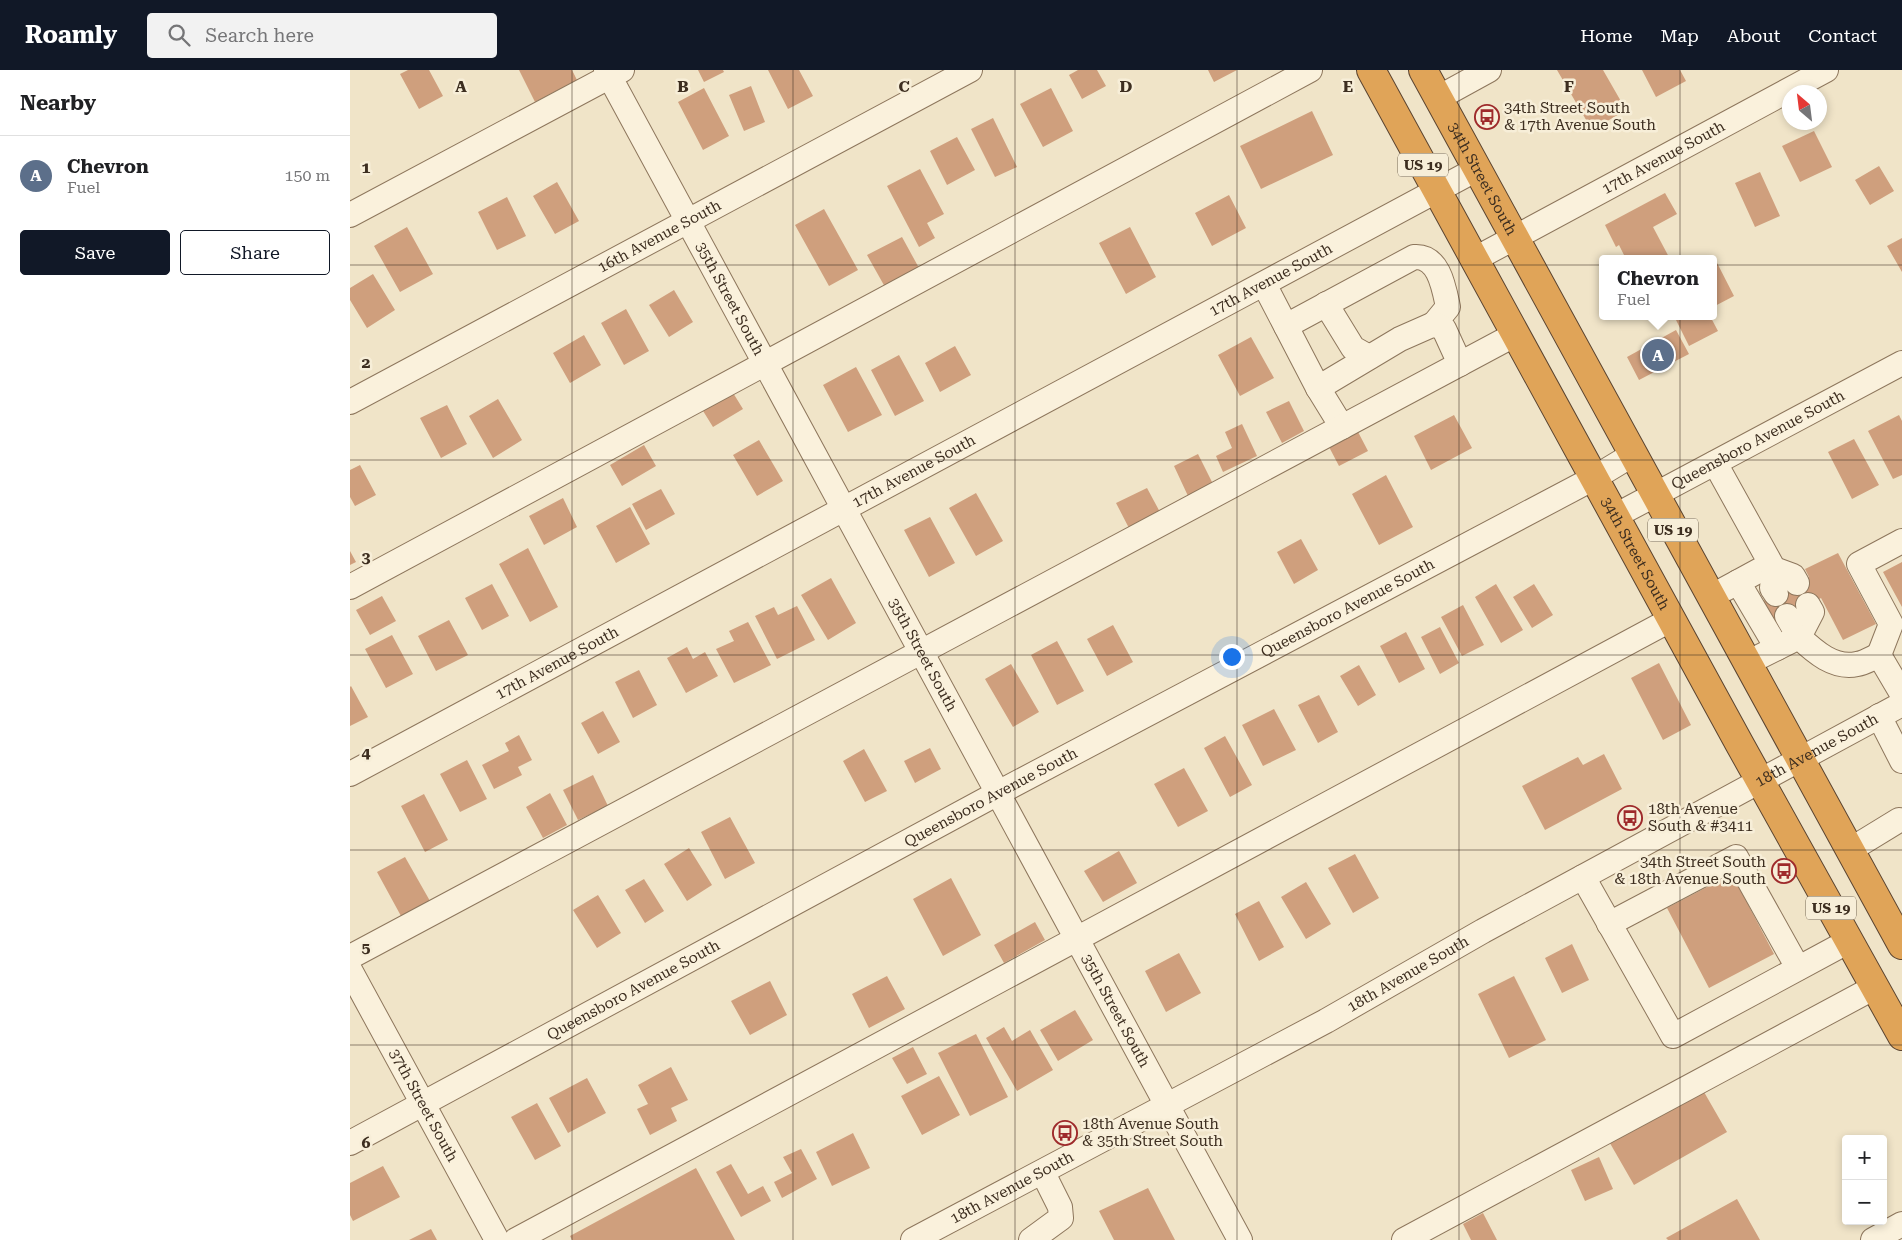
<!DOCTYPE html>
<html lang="en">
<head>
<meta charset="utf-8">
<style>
	:root { --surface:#fff; --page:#f2f2f2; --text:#202124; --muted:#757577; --line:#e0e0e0; --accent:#111827 }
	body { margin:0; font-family:"Roboto Serif",serif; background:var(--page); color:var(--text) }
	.controls { position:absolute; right:15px; bottom:15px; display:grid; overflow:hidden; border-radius:5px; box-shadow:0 2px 8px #0003 }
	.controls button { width:45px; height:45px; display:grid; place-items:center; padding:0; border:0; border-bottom:1px solid var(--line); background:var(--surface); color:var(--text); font:25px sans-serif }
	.compass { position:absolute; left:1432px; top:15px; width:45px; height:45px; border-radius:50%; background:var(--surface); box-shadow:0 2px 8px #0003; rotate:332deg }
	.you { position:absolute; left:881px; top:586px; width:18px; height:18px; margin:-12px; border:4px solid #fff; border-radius:50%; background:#1a73e8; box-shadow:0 0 0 8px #1a73e833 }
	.badge { display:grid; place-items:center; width:32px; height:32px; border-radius:50%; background:var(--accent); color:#fff; font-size:16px; font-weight:700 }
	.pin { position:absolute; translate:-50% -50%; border:2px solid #fff; box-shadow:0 1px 5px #0006 }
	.popup { position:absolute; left:1249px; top:185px; width:118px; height:65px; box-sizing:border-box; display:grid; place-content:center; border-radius:5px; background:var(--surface); filter:drop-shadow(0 1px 4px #0005); font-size:16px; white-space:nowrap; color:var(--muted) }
	.popup b { font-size:19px; color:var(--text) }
	.popup::after { content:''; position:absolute; left:50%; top:100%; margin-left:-10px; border:10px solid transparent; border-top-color:var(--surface) }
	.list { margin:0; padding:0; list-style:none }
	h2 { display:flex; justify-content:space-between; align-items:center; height:65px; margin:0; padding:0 20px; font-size:21px }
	h2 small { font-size:16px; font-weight:400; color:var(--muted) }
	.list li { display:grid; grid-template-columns:32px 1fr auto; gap:15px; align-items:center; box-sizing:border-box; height:80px; padding:0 20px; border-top:1px solid var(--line) }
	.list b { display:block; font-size:19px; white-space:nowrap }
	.list p { margin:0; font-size:16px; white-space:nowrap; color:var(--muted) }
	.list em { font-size:16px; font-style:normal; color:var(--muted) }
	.actions { display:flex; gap:10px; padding:15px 20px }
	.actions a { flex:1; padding:11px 0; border:1px solid var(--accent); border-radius:5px; text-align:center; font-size:18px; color:var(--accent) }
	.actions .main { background:var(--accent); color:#fff }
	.icon { flex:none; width:28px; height:28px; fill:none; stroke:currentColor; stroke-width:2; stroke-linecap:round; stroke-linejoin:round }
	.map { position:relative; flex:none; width:1552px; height:1170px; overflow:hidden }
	header { display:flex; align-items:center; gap:30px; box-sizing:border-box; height:70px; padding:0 25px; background:var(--accent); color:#fff }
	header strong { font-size:24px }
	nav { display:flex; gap:28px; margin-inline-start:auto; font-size:18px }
	.search { width:350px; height:45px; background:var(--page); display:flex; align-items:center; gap:12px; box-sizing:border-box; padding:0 18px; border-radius:5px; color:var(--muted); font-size:19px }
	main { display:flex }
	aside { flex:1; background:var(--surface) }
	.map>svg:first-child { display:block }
	.building { fill:#cf9f7d }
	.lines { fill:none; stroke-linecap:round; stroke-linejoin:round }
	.minor-casing { stroke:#8d765c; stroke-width:26 }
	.highway-casing { stroke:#5b4430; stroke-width:30 }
	.minor { stroke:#faf1dc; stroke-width:24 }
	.highway { stroke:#e0a458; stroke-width:28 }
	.grid { fill:none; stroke:#3d2e20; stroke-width:1; stroke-opacity:0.55 }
	.labels { text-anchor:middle; stroke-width:5; stroke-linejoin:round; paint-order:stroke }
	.shield { fill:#f7eed8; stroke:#756857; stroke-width:1 }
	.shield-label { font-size:14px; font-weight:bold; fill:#3d2e20 }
	.poi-label { font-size:15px; fill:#3d2e20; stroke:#f7eed8; text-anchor:start }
	.street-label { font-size:15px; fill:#3d2e20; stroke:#f7eed8 }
	.grid-label { font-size:16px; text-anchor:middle; font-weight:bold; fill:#3d2e20; stroke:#f7eed8; stroke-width:5; stroke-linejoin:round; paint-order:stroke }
</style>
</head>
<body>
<header>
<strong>Roamly</strong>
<div class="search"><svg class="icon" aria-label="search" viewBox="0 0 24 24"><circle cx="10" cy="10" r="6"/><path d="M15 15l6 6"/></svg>Search here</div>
<nav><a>Home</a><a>Map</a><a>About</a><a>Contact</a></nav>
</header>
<main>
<aside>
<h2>Nearby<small></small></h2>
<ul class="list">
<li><span class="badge" style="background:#5c6f8a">A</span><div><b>Chevron</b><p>Fuel</p></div><em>150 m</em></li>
</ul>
<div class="actions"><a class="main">Save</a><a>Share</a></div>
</aside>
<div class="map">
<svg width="1552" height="1170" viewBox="0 0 1552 1170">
	<rect width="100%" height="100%" fill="#f0e4c8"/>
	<path class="building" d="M58 0H79L93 26 69 39 50 4Z
		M169 0H222L227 10 185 32Z
		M348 0H373L374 2 354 12Z
		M418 0H449L463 26 438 39Z
		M728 0H747L756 16 732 29 719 5Z
		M858 0H887L864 12Z
		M1207 0H1253L1276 40 1242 60Z
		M1292 0H1330L1336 11 1306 27Z
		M401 16 415 52 394 61 379 25Z
		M354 18 379 66 353 80 328 32Z
		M701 18 723 61 693 77 670 34Z
		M962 41 983 85 911 119 890 76Z
		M643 48 667 97 645 107 621 59Z
		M1464 61 1482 97 1450 112 1432 76Z
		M607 67 625 100 597 115 580 81Z
		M1529 96 1544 121 1520 135 1505 110Z
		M570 99 594 144 577 153 585 168 569 177 537 116Z
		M1410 102 1430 146 1405 157 1385 113Z
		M207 112 229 151 205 164 183 126Z
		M1315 123 1327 144 1303 157 1320 189H1276L1269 175 1266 177 1255 155Z
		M879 125 896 158 862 176 845 143Z
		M157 127 176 166 147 180 128 142Z
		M474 139 508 200 479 216 445 155Z
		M57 157 83 204 50 222 24 176Z
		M780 157 806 207 776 224 749 173Z
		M552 167 569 198 535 217 517 185Z
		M1552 168V202L1537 176Z
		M1365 189 1384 226 1363 237V190Z
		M23 204 45 240 17 258 0 230V218Z
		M324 220 343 252 319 267 299 235Z
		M276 239 299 281 274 295 251 253Z
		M1324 246H1360L1368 261 1339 276Z
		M1326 260 1339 284 1289 310 1277 287Z
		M234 265 251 295 220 313 203 283Z
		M901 267 924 308 890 326 868 285Z
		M605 276 621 305 590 322 575 293Z
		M549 285 574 331 545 346 521 300Z
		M506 297 532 345 498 362 473 315Z
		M380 318 393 339 363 357 350 336Z
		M148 329 172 370 143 388 119 346Z
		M939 331 954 361 932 373 916 342Z
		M97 335 117 374 91 388 70 348Z
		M1104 345 1122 378 1081 400 1064 366Z
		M1549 345 1552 351V405L1543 409 1518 361Z
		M892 354 907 386 873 402 866 386 882 378 875 362Z
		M1007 360 1018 381 989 396 978 375Z
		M1504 369 1529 415 1502 429 1478 382Z
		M409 370 433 411 407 426 383 385Z
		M294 375 306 396 272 416 260 395Z
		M848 384 863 414 838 426 824 396Z
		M10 395 26 425 5 436 0 427V400Z
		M1036 405 1063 457 1029 475 1002 424Z
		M797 418 811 444 780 460 766 433Z
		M311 419 325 444 296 460 282 434Z
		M626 423 653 471 626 486 599 438Z
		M213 428 227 457 194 475 179 446Z
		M280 437 300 474 266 493 246 456Z
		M580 447 605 493 579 507 554 460Z
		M951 469 968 500 944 514 927 482Z
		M178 478 208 537 180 552 149 494Z
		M0 481 6 492 0 495Z
		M1488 483 1526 554 1493 570 1471 528 1423 554 1411 532 1459 507 1455 499Z
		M1552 492V537L1533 502Z
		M481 508 506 553 478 570 451 525Z
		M142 514 159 546 132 560 115 528Z
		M1146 514 1173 560 1151 573 1125 527Z
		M1184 514 1203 545 1182 558 1163 527Z
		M32 526 46 551 20 565 6 540Z
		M1113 535 1134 575 1112 586 1091 547Z
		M447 536 465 570 427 589 405 546 424 537 428 545Z
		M99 550 118 585 86 601 68 566Z
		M398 552 421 595 384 613 366 579 384 571 379 561Z
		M763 555 783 592 757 606 737 569Z
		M1090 557 1109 593 1090 604 1071 567Z
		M1056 562 1075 599 1049 613 1030 576Z
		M42 565 63 604 36 618 15 579Z
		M707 571 734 621 707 635 681 585Z
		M337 577 343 589 355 582 368 606 336 623 317 588Z
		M1309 593 1341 655 1313 670 1281 608Z
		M661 594 689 642 663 657 635 609Z
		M1009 595 1026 625 1008 636 990 606Z
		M289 600 307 635 283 648 265 612Z
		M1 616 18 647 0 656V617Z
		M969 625 988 662 968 673 948 635Z
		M924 639 946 680 913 696 892 655Z
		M253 641 270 672 248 684 231 653Z
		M169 665 182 690 168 697 172 705 144 719 132 695 159 681 155 673Z
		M875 666 902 715 880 727 854 678Z
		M580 678 591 699 565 713 554 691Z
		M514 679 537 721 515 732 493 691Z
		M1254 684 1272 719 1195 760 1172 716 1228 687 1233 695Z
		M117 690 137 729 110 742 90 704Z
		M834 698 858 741 828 757 804 714Z
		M243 705 258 736 228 750 213 720Z
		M200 723 217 755 193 768 176 737Z
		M74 724 98 770 75 782 51 736Z
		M380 747 405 793 375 809 351 762Z
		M339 778 362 815 337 831 314 794Z
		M769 781 787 813 753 832 734 801Z
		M1005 784 1029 828 1003 843 978 798Z
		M55 787 80 831 51 846 27 802Z
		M1382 804 1424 884 1359 918 1317 838Z
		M601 808 631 865 593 886 563 829Z
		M294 809 314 841 295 853 275 820Z
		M956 812 981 854 956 869 931 827Z
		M248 825 271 863 247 878 223 840Z
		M909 831 934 877 909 891 885 844Z
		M685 852 695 870 654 893 644 875Z
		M1222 874 1239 910 1212 923 1195 888Z
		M829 883 851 923 816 942 795 901Z
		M537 906 555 939 519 958 502 924Z
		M1164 906 1196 970 1159 988 1128 924Z
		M420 911 437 945 400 965 381 931Z
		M725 940 743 970 708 991 690 960Z
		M654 957 662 971 680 960 703 1000 667 1021 636 968Z
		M626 964 658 1027 620 1046 588 983Z
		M563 977 577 1004 557 1014 542 988Z
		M321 997 338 1030 321 1038 327 1051 300 1065 287 1039 298 1034 288 1015Z
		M589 1006 610 1045 572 1065 551 1026Z
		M237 1008 256 1043 218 1063 199 1028Z
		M1350 1015 1377 1062 1284 1115 1257 1068Z
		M187 1033 211 1076 185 1090 161 1047Z
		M503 1063 520 1098 482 1116 466 1082Z
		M451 1079 467 1109 432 1128 424 1112 442 1103 433 1087Z
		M1249 1087 1263 1119 1235 1131 1221 1100Z
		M381 1094 398 1124 413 1116 421 1131 391 1147 366 1102Z
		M33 1096 50 1127 3 1151 0 1145V1113Z
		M346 1098 385 1170H222L220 1166Z
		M798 1118 825 1170H764L749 1141Z
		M1387 1129 1410 1170H1318L1316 1168Z
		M1133 1143 1147 1170H1121L1113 1154Z
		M81 1159 87 1170H59Z"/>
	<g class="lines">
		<defs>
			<g id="minor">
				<path id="s1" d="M256 0 890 1170"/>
				<path d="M1088 28 1139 0"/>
				<path d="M0 145 272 0"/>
				<path id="s2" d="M1125 189 1476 0"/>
				<path d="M914 214 968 318 992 357"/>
				<path d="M976 234 1003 278 1019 287"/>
				<path d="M936 256 1064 187C1089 185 1094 218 1098 237L1084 254"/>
				<path d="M968 318 1050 269 1084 254 1094 259 1110 294"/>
				<path id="s3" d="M0 332 620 0"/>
				<path d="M1365 393 1421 494 1388 512"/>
				<path id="s4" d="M1265 446 1552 293"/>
				<path d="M0 517 960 0"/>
				<path d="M1375 519 1388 512 1427 578"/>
				<path d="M1426 524 1422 518 1424 499 1443 506 1447 513"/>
				<path d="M1437 546 1449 567 1462 542 1458 535"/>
				<path d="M1529 585 1541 554 1509 494 1552 471"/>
				<path d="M1397 593 1449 567C1465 582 1484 599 1507 594 1515 593 1522 588 1529 585L1552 624"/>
				<path d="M1529 646 1552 691"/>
				<path id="s5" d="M0 704 1127 99"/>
				<path d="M1500 780 1549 750"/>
				<path d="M1233 807 1323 966 1499 871"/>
				<path d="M1259 854 1386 787 1448 898"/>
				<path d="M0 887 1166 264"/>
				<path id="s6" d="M0 900 147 1170"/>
				<path id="s7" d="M0 1073 648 723 1244 408 1282 385"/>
				<path d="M166 1170 1322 549"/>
				<path id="s8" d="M563 1170 976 951 1133 861 1552 634"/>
				<path d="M681 1170 711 1148 710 1137 693 1103"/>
				<path d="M1054 1170 1525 917"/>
				<path d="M1523 1170 1552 1154"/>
			</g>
			<g id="highway">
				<path id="s9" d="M1021 0 1389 673 1552 966"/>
				<path id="s10" d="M1073 0 1552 875"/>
			</g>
		</defs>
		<use href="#minor" class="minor-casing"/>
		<use href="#highway" class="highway-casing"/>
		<use href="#minor" class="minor"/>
		<use href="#highway" class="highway"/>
	</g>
	<path class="grid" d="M222 0V1170M443 0V1170M665 0V1170M887 0V1170M1109 0V1170M1330 0V1170M0 195H1552M0 390H1552M0 585H1552M0 780H1552M0 975H1552"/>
	<defs>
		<symbol id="bus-ring" viewBox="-11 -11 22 22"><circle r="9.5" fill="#f7eed8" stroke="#9e2a2b" stroke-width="1.5"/><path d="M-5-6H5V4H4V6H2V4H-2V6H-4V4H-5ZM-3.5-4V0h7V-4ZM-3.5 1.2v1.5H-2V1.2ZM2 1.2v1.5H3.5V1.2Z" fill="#9e2a2b"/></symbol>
	</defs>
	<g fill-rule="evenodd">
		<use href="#bus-ring" x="1123" y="33" width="28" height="28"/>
		<use href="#bus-ring" x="1266" y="734" width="28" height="28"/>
		<use href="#bus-ring" x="1420" y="787" width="28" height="28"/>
		<use href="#bus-ring" x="701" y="1049" width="28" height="28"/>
	</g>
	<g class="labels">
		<g class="shield">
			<rect x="1048" y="83.5" width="50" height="23" rx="4"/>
			<rect x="1298" y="448.5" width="50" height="23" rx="4"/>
			<rect x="1456" y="826.5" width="50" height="23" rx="4"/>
		</g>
		<g class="shield-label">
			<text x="1073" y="100">US 19</text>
			<text x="1323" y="465">US 19</text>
			<text x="1481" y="843">US 19</text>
		</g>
		<g class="poi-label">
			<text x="1154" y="43">34th Street South<tspan x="1154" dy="17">&amp; 17th Avenue South</tspan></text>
			<text x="1298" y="744">18th Avenue<tspan x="1298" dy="17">South &amp; #3411</tspan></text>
			<text x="1416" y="797" text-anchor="end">34th Street South<tspan x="1416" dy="17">&amp; 18th Avenue South</tspan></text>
			<text x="732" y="1059">18th Avenue South<tspan x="732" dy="17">&amp; 35th Street South</tspan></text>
		</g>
		<g class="street-label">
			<text dy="5" stroke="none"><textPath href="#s2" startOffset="214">17th Avenue South</textPath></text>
			<text dy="5" stroke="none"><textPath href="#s10" startOffset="124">34th Street South</textPath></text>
			<text dy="5" stroke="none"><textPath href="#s3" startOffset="351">16th Avenue South</textPath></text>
			<text dy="5" stroke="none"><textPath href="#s5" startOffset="1045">17th Avenue South</textPath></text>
			<text dy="5" stroke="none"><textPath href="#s1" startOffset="260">35th Street South</textPath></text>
			<text dy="5" stroke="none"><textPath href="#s4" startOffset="162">Queensboro Avenue South</textPath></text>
			<text dy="5" stroke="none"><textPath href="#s5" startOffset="640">17th Avenue South</textPath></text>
			<text dy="5" stroke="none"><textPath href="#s9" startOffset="551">34th Street South</textPath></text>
			<text dy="5" stroke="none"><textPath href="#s7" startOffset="1132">Queensboro Avenue South</textPath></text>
			<text dy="5" stroke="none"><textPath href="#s1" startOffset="665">35th Street South</textPath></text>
			<text dy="5" stroke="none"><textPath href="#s5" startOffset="235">17th Avenue South</textPath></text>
			<text dy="5" stroke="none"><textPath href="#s8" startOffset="1028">18th Avenue South</textPath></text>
			<text dy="5" stroke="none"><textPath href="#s7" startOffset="728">Queensboro Avenue South</textPath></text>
			<text dy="5" stroke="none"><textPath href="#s8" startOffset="562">18th Avenue South</textPath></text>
			<text dy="5" stroke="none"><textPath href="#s7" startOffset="322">Queensboro Avenue South</textPath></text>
			<text dy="5" stroke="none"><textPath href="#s1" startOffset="1070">35th Street South</textPath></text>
			<text dy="5" stroke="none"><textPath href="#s6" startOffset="154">37th Street South</textPath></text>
			<text dy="5" stroke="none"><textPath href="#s8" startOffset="112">18th Avenue South</textPath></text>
		</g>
	</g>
	<g class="grid-label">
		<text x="111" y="22">A</text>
		<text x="333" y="22">B</text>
		<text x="554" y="22">C</text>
		<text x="776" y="22">D</text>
		<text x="998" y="22">E</text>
		<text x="1219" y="22">F</text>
		<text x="16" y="103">1</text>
		<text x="16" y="298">2</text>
		<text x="16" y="493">3</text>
		<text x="16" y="688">4</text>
		<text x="16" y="883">5</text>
		<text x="16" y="1078">6</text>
	</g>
</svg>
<div class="controls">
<button>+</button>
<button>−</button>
</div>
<svg class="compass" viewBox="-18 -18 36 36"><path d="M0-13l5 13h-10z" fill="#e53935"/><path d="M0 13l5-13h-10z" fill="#757577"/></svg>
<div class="you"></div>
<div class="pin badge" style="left:1308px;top:285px;background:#5c6f8a">A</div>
<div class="popup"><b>Chevron</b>Fuel</div>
</div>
</main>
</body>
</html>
